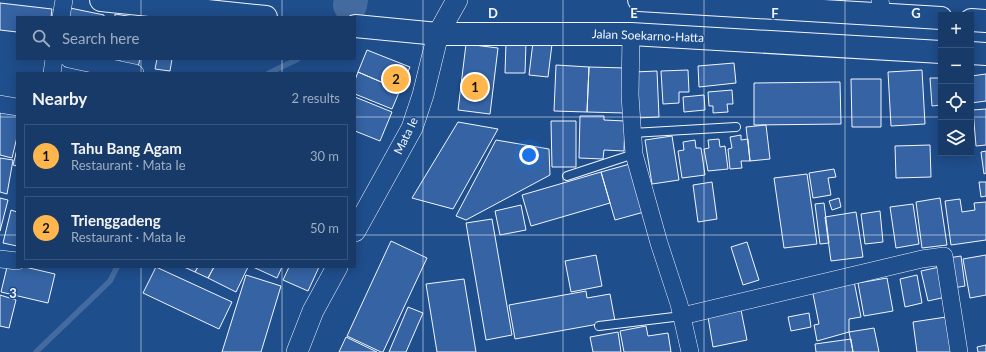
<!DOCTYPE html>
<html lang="en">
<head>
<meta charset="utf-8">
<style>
	:root { --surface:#173a69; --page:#244571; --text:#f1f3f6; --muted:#9eadc0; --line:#36547d; --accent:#ffb74d }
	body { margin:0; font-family:Lato,sans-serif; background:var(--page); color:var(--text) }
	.controls { position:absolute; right:12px; top:12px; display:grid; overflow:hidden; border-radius:0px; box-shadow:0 2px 10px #0003 }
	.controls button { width:36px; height:36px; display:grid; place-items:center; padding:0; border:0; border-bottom:1px solid var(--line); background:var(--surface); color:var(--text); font:20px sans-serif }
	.you { position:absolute; left:529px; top:155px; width:14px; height:14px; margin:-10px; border:3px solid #fff; border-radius:50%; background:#1a73e8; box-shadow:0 0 0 6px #1a73e833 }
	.badge { display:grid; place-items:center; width:26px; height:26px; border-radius:50%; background:var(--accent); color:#111; font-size:13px; font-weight:700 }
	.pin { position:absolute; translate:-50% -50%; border:2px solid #fff; box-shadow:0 1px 4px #0006 }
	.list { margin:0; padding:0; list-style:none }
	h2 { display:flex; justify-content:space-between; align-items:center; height:52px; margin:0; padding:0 16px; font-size:17px }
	h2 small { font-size:13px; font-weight:400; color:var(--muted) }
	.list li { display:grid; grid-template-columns:26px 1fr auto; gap:12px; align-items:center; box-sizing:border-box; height:64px; margin:0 8px 8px; padding:0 8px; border:1px solid var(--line); border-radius:0px }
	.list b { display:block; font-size:15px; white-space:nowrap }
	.list p { margin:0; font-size:13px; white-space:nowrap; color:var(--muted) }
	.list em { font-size:13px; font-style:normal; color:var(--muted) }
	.icon { flex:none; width:22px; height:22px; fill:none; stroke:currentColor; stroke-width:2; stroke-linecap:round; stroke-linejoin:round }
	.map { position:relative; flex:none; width:986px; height:352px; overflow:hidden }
	.search { position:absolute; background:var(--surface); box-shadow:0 2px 10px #0003; left:16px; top:16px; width:340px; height:44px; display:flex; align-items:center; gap:10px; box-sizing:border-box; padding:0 14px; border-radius:0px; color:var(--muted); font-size:15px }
	.panel { position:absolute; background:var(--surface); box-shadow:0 2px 10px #0003; left:16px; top:72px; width:340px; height:196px; border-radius:0px }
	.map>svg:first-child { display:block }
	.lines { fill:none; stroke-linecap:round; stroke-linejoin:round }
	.stream { stroke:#446ba0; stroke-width:5.5 }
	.river { stroke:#446ba0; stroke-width:34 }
	.building { fill:#3563a3; stroke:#f2f6ff }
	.service-casing { stroke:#f2f6ff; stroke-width:10 }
	.minor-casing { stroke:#f2f6ff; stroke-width:18 }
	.tertiary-casing { stroke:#f2f6ff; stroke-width:22 }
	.trunk-casing { stroke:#f2f6ff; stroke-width:24 }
	.service { stroke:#1f4e8c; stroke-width:8 }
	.minor { stroke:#1f4e8c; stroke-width:17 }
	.tertiary { stroke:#1f4e8c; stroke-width:21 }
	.trunk { stroke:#1f4e8c; stroke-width:22 }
	.grid { fill:none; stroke:#f2f6ff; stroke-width:1; stroke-opacity:0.55 }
	.labels { text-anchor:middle; stroke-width:3; stroke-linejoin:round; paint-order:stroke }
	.street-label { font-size:12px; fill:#f2f6ff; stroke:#1f4e8c }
	.grid-label { font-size:13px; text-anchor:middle; font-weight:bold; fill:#f2f6ff; stroke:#1f4e8c; stroke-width:3; stroke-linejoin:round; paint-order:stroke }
</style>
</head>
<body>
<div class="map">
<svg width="986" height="352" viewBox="0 0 986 352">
	<rect width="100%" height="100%" fill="#1f4e8c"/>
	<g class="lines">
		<path class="stream" d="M343 17 350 5
			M269 73 298 59
			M36 352 110 281 117 267"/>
		<path class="river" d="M350 5 351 0"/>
	</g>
	<path class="building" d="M0 3 52 9 51 17H17V32L0 30Z
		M70 8 104 15V17H68Z
		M115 14 134 17H115Z
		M506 42 526 43 525 73H505Z
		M533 42 552 44 548 77 529 75Z
		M466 44 498 48 490 114 458 110Z
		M367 50 410 67 400 90 358 72Z
		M120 59H140L138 67 120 62Z
		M157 59H172L170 71 155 69Z
		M734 63 736 83 699 87 698 66Z
		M556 65 589 67 587 112 554 111Z
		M589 67 626 68 625 113 587 112Z
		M688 70 689 92H679V103L663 104 661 71Z
		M922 70 925 124 891 126 888 72Z
		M657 71 659 117 636 118 634 72Z
		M358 72 400 90 392 109 355 94V80Z
		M986 74V101L971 103V76Z
		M930 78H941V105L932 106Z
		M851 79H881V127H852Z
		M840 82 841 124 754 125V83Z
		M732 90 733 104H727L728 112 713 113V106H709L708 92Z
		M704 95 705 110 684 112 683 97Z
		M355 97 392 112 380 141 355 131Z
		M0 108 17 111V137L12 158 0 155Z
		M986 109V145L976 146 973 110Z
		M939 112H941V142Z
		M580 116H604V120L625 121 624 151 604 150 603 159 579 158Z
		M551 121H576V167H552Z
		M458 122 498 129 453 209 412 198Z
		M766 125 770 159 750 161 746 127Z
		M741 135V140L748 139 750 161H741L742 168 730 169 728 149 732 148 730 137Z
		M672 136 679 180 652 184 645 140Z
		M719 139 720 147 725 146 728 169 708 171 704 149 709 148 708 140Z
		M496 140 549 149 550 175 466 220 456 216Z
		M695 140 696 148H701L705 175 682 178 678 151 684 150 683 142Z
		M930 145 931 177 896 178 895 146Z
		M17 149V166L13 165Z
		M986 151V173L984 174 981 152Z
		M0 158 13 160 7 194 0 192Z
		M630 164 644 212 615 220 601 172Z
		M834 169 836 177 828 178 831 195 813 198 809 173Z
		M601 172 610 203 531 226 522 195Z
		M807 174 817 244 784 248 774 178Z
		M712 182 717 219 698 222 693 185Z
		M979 182H986V196L981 197Z
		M0 198 8 200 0 231Z
		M839 198 841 207 832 210 829 201Z
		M940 198 947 245 922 248 916 202Z
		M960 199 962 212 975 210 974 203 986 202V240L951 245 945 201Z
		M824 203 829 243 820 244 815 204Z
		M913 204 919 244 896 248 890 207Z
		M521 205 526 230 500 235 495 211Z
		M11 210 17 212V246L3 243Z
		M880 211 883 242 865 244 861 214Z
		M856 212 863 257 831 261 825 217Z
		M492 219 512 335 486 340 466 223Z
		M391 241 427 258 383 352H381L347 336Z
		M747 242 759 280 743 285 731 247Z
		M596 255 602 286 571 292 565 261Z
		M986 255V295L970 298 963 259Z
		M961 256 965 286 953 288 948 258Z
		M8 263 17 267H25L55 274 48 303 1 292Z
		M944 266 950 296 928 301 921 271Z
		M156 267 232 302 219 329 143 293Z
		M184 267H198L195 272Z
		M198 267H214L208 278 195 272Z
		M214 267H248L236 292 208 278Z
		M253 267H282L277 278Z
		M289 267H319L308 291 283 280Z
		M246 275 281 286 261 352H222Z
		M917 275 922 303 905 307 900 279Z
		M887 278 893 311 864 316 858 283Z
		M464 279 476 352H437L426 284Z
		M854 281 861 317 849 319V332L817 341 814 325 819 324 812 289Z
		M586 291 587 298 610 294 615 321 515 339 509 305Z
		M0 295 16 300 9 328 0 326Z
		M740 305 747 340 713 347 707 311Z
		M408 307 423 313 406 352H389Z
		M809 313 811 327 791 331 788 317Z
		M946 317 951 352H917L913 322Z
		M646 326 648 336 668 333 671 352H624L620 331Z
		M874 328 879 352H853L849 332Z
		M618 332 621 352H593L590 337Z
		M346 337 377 352H339Z
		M851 339 853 352H816L815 344Z
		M986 345V352H978L977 347Z"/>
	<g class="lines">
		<defs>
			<path id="service" d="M632 133 736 127
				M567 176 634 154
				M599 326 682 316"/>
			<path id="minor" d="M880 0 882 14
				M61 17 64 0
				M631 34 630 95 634 154 659 243 679 304 690 352
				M69 59 135 73
				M52 73 54 59
				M0 104 17 107
				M0 259 17 261
				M682 316 922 259 944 256 959 352"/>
			<path id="tertiary" d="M355 231 412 128 423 95 438 34 457 0
				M297 352 313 311 337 267"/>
			<path id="trunk" d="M101 0 266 17
				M639 0 941 18
				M971 20 986 21
				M355 26 438 34H631L941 52
				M971 53 986 54"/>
		</defs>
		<use href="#service" class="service-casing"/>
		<use href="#minor" class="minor-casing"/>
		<use href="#tertiary" class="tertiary-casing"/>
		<use href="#trunk" class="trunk-casing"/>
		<use href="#service" class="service"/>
		<use href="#minor" class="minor"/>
		<use href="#tertiary" class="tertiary"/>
		<use href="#trunk" class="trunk"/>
	</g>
	<path class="grid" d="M141 0V17M282 0V17M423 0V352M563 0V352M704 0V352M845 0V352M141 59V73M282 59V73M0 117H17M355 117H941M971 117H986M0 235H17M355 235H986M141 267V352M282 267V352"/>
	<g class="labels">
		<g class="street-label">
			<text transform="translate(648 36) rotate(2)" y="4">Jalan Soekarno-Hatta</text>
			<text transform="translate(406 136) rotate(-64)" y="4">Mata Ie</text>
		</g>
	</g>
	<g class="grid-label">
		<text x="493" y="18">D</text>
		<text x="634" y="18">E</text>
		<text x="775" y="18">F</text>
		<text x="916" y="18">G</text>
		<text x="13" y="298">3</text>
	</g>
</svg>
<div class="controls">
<button>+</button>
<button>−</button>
<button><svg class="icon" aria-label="locate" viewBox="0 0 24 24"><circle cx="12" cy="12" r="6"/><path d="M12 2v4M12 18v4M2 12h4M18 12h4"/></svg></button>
<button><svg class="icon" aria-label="layers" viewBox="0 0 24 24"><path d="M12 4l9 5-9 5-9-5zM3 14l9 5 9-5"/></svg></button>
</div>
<div class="you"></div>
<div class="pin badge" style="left:475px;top:87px">1</div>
<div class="pin badge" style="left:396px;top:79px">2</div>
<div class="search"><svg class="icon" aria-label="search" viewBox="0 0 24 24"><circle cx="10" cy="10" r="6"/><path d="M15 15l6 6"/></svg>Search here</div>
<section class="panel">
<h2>Nearby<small>2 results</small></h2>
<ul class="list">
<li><span class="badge">1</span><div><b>Tahu Bang Agam</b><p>Restaurant · Mata Ie</p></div><em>30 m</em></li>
<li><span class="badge">2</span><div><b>Trienggadeng</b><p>Restaurant · Mata Ie</p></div><em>50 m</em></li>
</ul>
</section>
</div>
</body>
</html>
